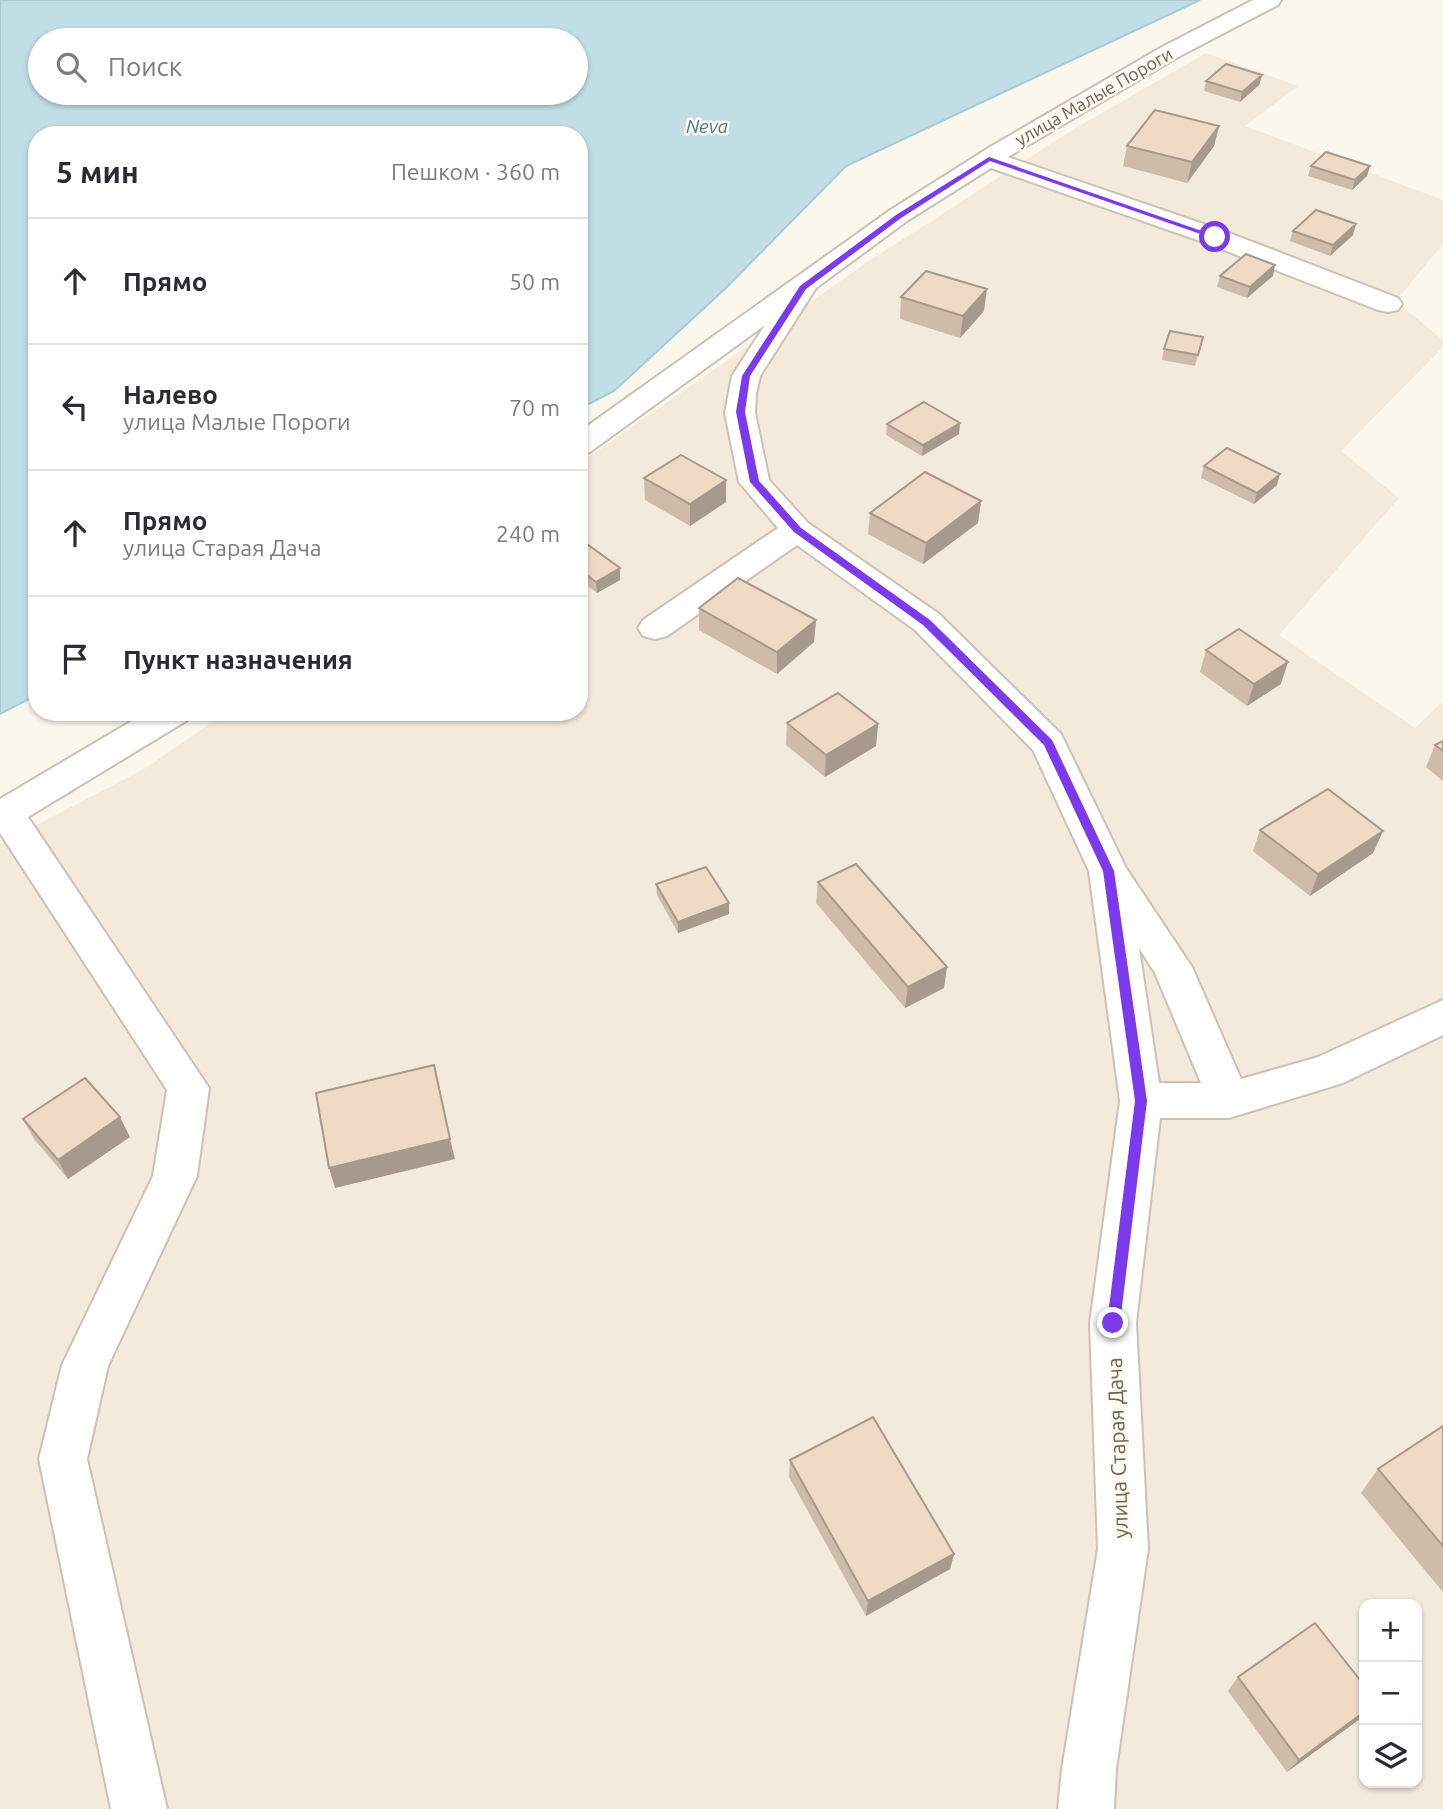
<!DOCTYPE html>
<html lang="ru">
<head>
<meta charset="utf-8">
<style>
	:root { --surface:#fff; --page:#f7f7f7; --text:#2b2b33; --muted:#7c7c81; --line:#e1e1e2 }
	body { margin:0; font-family:Ubuntu,sans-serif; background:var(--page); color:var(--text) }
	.controls { position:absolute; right:21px; bottom:21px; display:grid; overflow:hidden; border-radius:14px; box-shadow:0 2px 5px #0004 }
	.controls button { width:63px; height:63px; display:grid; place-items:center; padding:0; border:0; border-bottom:2px solid var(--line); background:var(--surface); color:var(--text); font:35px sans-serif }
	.stop { position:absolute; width:21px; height:21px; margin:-16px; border:5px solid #7c3aed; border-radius:50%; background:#fff }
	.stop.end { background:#7c3aed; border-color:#fff; box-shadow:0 2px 7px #0008 }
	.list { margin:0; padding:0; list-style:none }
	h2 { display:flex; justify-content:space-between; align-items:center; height:91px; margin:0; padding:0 28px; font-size:30px }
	h2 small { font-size:23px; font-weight:400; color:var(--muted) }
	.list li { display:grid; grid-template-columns:46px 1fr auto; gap:21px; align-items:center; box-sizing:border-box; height:126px; padding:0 28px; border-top:2px solid var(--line) }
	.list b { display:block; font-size:26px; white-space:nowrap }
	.list p { margin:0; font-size:23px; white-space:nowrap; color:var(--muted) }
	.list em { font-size:23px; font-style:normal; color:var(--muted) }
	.icon { flex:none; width:38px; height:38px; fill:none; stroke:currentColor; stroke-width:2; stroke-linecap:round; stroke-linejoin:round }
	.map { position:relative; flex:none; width:1443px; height:1809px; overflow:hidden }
	.search { position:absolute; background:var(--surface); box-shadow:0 2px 5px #0004; left:28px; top:28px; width:560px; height:77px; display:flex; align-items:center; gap:18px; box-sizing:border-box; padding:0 24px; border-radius:38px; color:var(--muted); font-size:26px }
	.panel { position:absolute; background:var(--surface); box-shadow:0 2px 5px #0004; left:28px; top:126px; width:560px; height:595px; border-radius:28px }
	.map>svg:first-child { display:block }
	.residential { fill:#f3eadb; fill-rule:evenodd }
	.water { fill:#c1dde5; stroke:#a8cbd6; stroke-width:2; fill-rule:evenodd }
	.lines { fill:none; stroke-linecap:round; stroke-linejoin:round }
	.minor-casing { stroke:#cec0b2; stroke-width:4 }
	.minor { fill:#fff; fill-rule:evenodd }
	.wall { fill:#cebbaa }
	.shaded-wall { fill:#a7998b }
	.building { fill:#efdac6; stroke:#a7998b; stroke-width:2 }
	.route { fill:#7c3aed }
	.labels { text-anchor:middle; stroke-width:5; stroke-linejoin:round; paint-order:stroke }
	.far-street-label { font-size:18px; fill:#766150; stroke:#fefbf3 }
	.far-water-label { font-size:19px; font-style:italic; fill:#4b7987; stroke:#fefbf3 }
	.street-label { font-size:21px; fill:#766150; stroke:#fefbf3 }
</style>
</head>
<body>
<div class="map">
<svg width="1443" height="1809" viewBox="0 0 1443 1809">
	<rect width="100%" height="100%" fill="#fcf7ec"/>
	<path class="residential" d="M1206 53 1298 86 1245 126 1443 200V244L1396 301 1443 340V347L1341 451 1399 498 1279 635 1415 728 1443 701V1809H0V844L146 768 226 712H579V464L869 261 1069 132ZM1364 1604H1417V1783H1364Z"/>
	<path class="water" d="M0 0H1200L846 166 726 288 614 391 579 409V135H37V695L0 714ZM40 40H576V93H40Z"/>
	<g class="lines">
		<defs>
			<path id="minor" d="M1253 0H1281L1278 5 1178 57 1008 157 1224 231 1398 298 1402 304 1398 310 1388 312 1378 310 1206 243 991 168 907 221 816 288 760 376 756 394 755 413 769 480 808 523 939 614 1061 734 1126 868 1192 967 1241 1079 1318 1057 1443 1000V1035L1343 1083 1229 1118H1160L1136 1323 1148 1549 1116 1769 1114 1809H1058L1062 1769 1098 1549 1090 1323 1120 1101 1089 871 1033 750 915 630 797 545 667 636 655 639 643 636 638 628 643 620 778 528 739 482 725 413 732 376 765 325 590 452 579 455V432L889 211 990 147 1162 47ZM1139 948 1155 973 1201 1083H1159Z
				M147 712H191L186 721 28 817 209 1088 197 1176 108 1366 87 1459 167 1809H111L39 1459 62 1365 153 1176 167 1090 0 833V799Z"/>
		</defs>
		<use href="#minor" class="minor-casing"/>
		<use href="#minor" class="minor"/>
	</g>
	<path class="wall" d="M1262 75 1259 85 1240 102 1204 91 1206 81Z
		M1219 126 1214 146 1187 183 1123 166 1127 146Z
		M1311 166H1370L1367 176 1352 190 1308 176Z
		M1293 231 1353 235 1330 256 1290 241Z
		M1220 276H1273L1247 298 1217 287Z
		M901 297 984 311 960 338 900 319Z
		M1203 337 1195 366 1162 360 1164 349Z
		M887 424 959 434 922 456 886 435Z
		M1204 466 1277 485 1254 504 1201 478Z
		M644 478 726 502 690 526 645 500Z
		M981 501 978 523 923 564 868 534 870 513Z
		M579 539 620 568V580L597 593 579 579Z
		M699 608 816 620 814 642 777 674 699 630Z
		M1206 650 1281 684 1247 706 1200 672Z
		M787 723 878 724 876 746 825 777 786 745Z
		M1443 741V781L1426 767 1435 745Z
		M1260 830 1383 831 1373 853 1310 896 1253 851Z
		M818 882 944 988 905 1008 816 903Z
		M656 884 729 903V914L678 933 657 895Z
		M23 1119 130 1137 68 1179 34 1139Z
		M1443 1426V1592L1361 1493 1378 1469Z
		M790 1460 954 1554 950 1569 866 1616 789 1477Z
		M1238 1677 1364 1716 1287 1772 1228 1691Z"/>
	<path class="shaded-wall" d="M1262 75 1259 85 1240 102 1242 92Z
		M1219 126 1214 146 1187 183 1192 162Z
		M1370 166 1367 176 1352 190 1355 180Z
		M1356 224 1353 235 1330 256 1333 245Z
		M1275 265 1273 276 1247 298 1250 287Z
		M987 289 984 311 960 338 963 316Z
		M960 423 959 434 922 456 923 445Z
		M1280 474 1277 485 1254 504 1257 493Z
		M726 480V502L690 526V504Z
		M981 501 978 523 923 564 926 543Z
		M620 568V580L597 593 596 582Z
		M816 620 814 642 777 674V652Z
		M1288 662 1281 684 1247 706 1254 684Z
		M878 724 876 746 825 777 826 755Z
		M1383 831 1373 853 1310 896 1318 874Z
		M729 903V914L678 933V922Z
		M947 967 944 988 905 1008 908 987Z
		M120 1117 130 1137 68 1179 58 1160Z
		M450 1139 455 1159 335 1188 329 1168Z
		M954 1554 950 1569 866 1616 868 1601Z
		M1364 1712V1716L1287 1772 1299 1760Z"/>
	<path class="building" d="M1226 64 1262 75 1242 92 1206 81Z
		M1155 110 1219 126 1192 162 1127 146Z
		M1326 152 1370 166 1355 180 1311 166Z
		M1316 210 1356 224 1333 245 1293 231Z
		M1246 254 1275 265 1250 287 1220 276Z
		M926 271 987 289 963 316 901 297Z
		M1170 331 1203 337 1198 355 1164 349Z
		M924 402 960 423 923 445 887 424Z
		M1227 448 1280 474 1257 493 1204 466Z
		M681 455 726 480 690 504 644 478Z
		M925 472 981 501 926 543 870 513Z
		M579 539H580L620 568 596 582 579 569Z
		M738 578 816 620 777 652 699 608Z
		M1239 629 1288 662 1254 684 1206 650Z
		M838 693 878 724 826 755 787 723Z
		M1443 741V751L1435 745Z
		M1328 789 1383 831 1318 874 1260 830Z
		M856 864 947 967 908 987 818 882Z
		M706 867 729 903 678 922 656 884Z
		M434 1065 450 1139 329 1168 316 1093Z
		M85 1078 120 1117 58 1160 23 1119Z
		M873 1417 954 1554 868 1601 790 1460Z
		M1443 1426V1546L1378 1469Z
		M1315 1623 1364 1685V1712L1299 1760 1238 1677Z"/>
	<path class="route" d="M989 157 1219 237 1212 238 990 161 901 218 806 289 750 376 745 412 759 481 801 528 930 620 1052 740 1114 871 1147 1101 1120 1323 1113 1330 1107 1323 1135 1101 1103 871 1044 745 923 625 794 532 750 482 736 412 742 376 800 286 896 215Z"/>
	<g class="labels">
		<g class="far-street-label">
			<text transform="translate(1094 97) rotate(-30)" y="6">улица Малые Пороги</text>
		</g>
		<g class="far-water-label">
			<text x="707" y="133">Neva</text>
		</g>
		<g class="street-label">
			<text transform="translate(1118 1448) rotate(-92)" y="7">улица Старая Дача</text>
		</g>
	</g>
</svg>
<div class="controls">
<button>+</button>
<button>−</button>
<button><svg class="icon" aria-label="layers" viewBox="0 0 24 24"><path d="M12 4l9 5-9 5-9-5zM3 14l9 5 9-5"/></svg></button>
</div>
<div class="stop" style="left:1215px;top:237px"></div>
<div class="stop end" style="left:1113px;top:1323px"></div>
<div class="search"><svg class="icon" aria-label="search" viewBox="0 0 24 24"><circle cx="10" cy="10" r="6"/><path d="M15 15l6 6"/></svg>Поиск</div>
<section class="panel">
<h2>5 мин<small>Пешком · 360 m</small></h2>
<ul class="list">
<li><svg class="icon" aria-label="ahead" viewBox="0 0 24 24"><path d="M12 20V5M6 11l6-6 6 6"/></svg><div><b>Прямо</b></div><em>50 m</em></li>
<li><svg class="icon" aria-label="left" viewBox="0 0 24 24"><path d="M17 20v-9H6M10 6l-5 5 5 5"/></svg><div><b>Налево</b><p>улица Малые Пороги</p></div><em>70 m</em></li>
<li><svg class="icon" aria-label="ahead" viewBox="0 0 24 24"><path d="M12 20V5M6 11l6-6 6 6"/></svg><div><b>Прямо</b><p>улица Старая Дача</p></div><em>240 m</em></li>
<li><svg class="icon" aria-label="arrive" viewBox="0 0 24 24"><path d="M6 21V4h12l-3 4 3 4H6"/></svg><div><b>Пункт назначения</b></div></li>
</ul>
</section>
</div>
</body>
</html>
